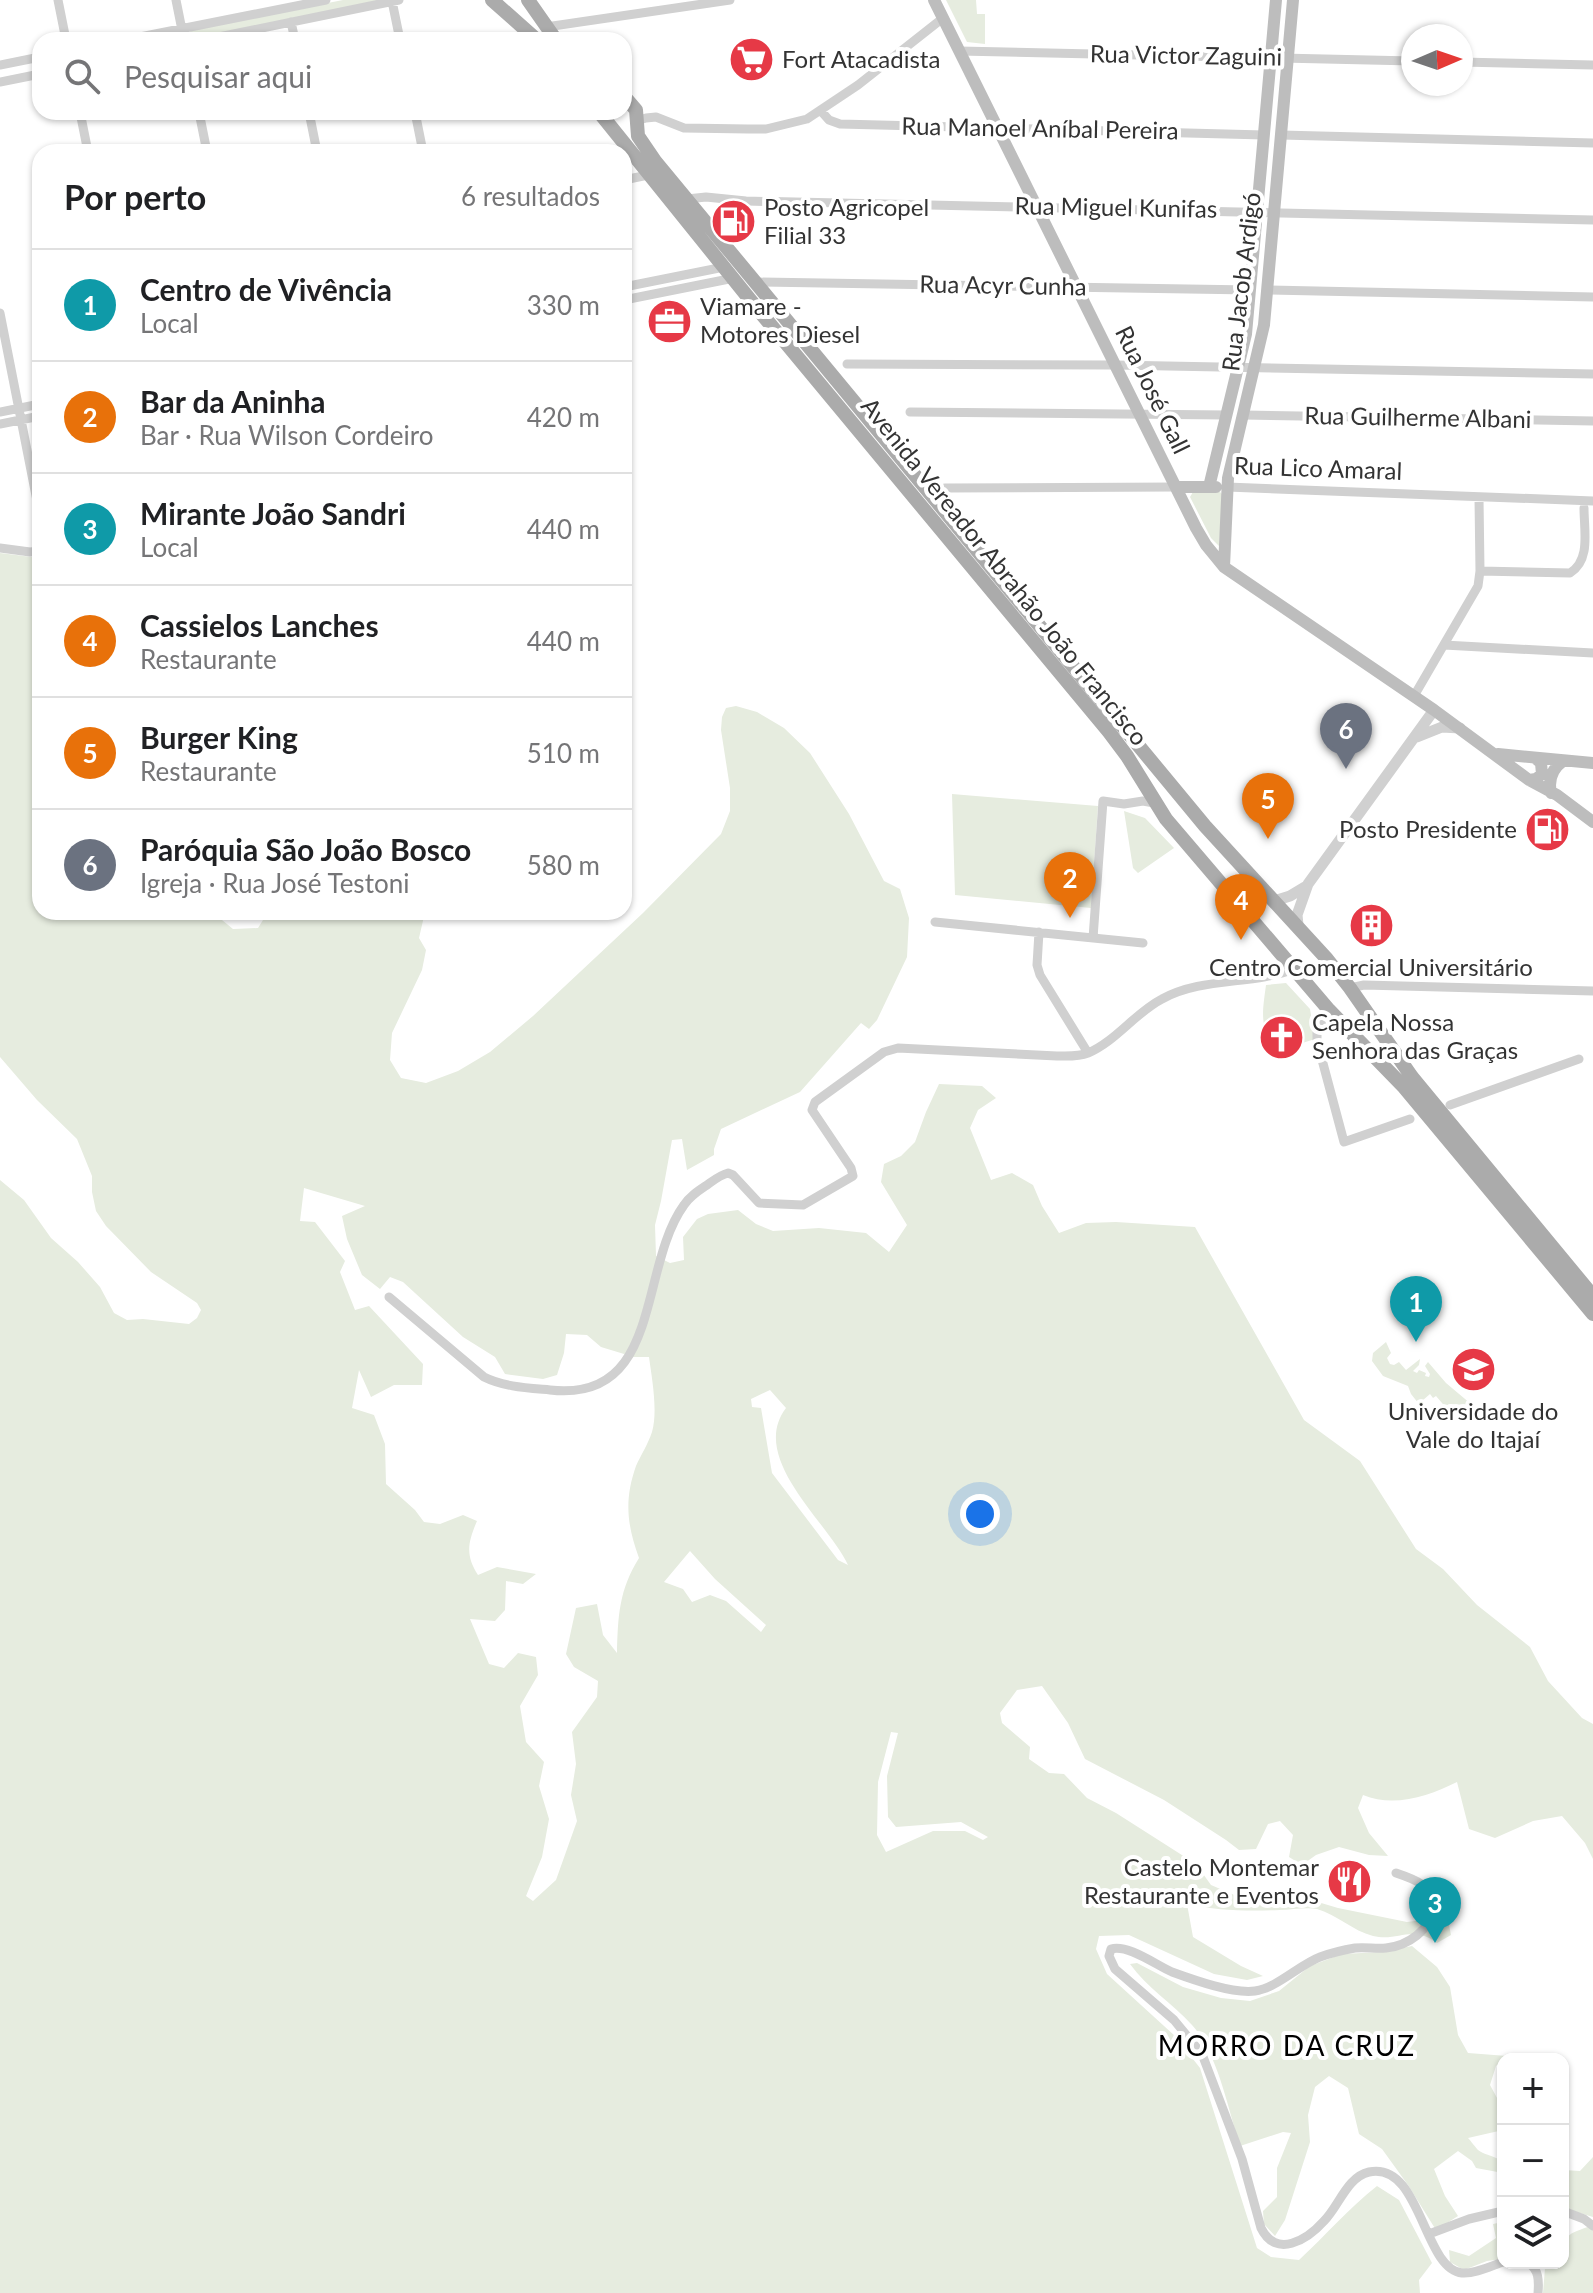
<!DOCTYPE html>
<html lang="pt">
<head>
<meta charset="utf-8">
<style>
	:root { --surface:#fff; --page:#f2f2f2; --text:#202124; --muted:#757577; --line:#e0e0e0; --accent:#1a73e8 }
	body { margin:0; font-family:Lato,sans-serif; background:var(--page); color:var(--text) }
	.controls { position:absolute; right:24px; bottom:24px; display:grid; overflow:hidden; border-radius:16px; box-shadow:0 2px 6px #0004 }
	.controls button { width:72px; height:72px; display:grid; place-items:center; padding:0; border:0; border-bottom:2px solid var(--line); background:var(--surface); color:var(--text); font:40px sans-serif }
	.compass { position:absolute; left:1401px; top:24px; width:72px; height:72px; border-radius:50%; background:var(--surface); box-shadow:0 2px 6px #0004; rotate:88deg }
	.you { position:absolute; left:980px; top:1514px; width:28px; height:28px; margin:-20px; border:6px solid #fff; border-radius:50%; background:#1a73e8; box-shadow:0 0 0 12px #1a73e833 }
	.badge { display:grid; place-items:center; width:52px; height:52px; border-radius:50%; background:var(--accent); color:#fff; font-size:26px; font-weight:700 }
	.pin { position:absolute; translate:-50% -66px; filter:drop-shadow(0 2px 4px #0008) }
	.pin::after { content:''; position:absolute; top:42px; width:28px; height:24px; background:inherit; clip-path:polygon(0 0,100% 0,50% 100%) }
	.list { margin:0; padding:0; list-style:none }
	h2 { display:flex; justify-content:space-between; align-items:center; height:104px; margin:0; padding:0 32px; font-size:34px }
	h2 small { font-size:26px; font-weight:400; color:var(--muted) }
	.list li { display:grid; grid-template-columns:52px 1fr auto; gap:24px; align-items:center; box-sizing:border-box; height:112px; padding:0 32px; border-top:2px solid var(--line) }
	.list b { display:block; font-size:30px; white-space:nowrap }
	.list p { margin:0; font-size:26px; white-space:nowrap; color:var(--muted) }
	.list em { font-size:26px; font-style:normal; color:var(--muted) }
	.icon { flex:none; width:44px; height:44px; fill:none; stroke:currentColor; stroke-width:2; stroke-linecap:round; stroke-linejoin:round }
	.map { position:relative; flex:none; width:1593px; height:2293px; overflow:hidden }
	.search { position:absolute; background:var(--surface); box-shadow:0 2px 6px #0004; left:32px; top:32px; width:600px; height:88px; display:flex; align-items:center; gap:20px; box-sizing:border-box; padding:0 28px; border-radius:24px; color:var(--muted); font-size:30px }
	.panel { position:absolute; background:var(--surface); box-shadow:0 2px 6px #0004; left:32px; top:144px; width:600px; height:776px; border-radius:24px }
	.map>svg:first-child { display:block }
	.green { fill:#e6ecdf; fill-rule:evenodd }
	.lines { fill:none; stroke-linecap:round; stroke-linejoin:round }
	.minor { stroke:#d0d0d0; stroke-width:9 }
	.tertiary { stroke:#d0d0d0; stroke-width:11 }
	.secondary { stroke:#bdbdbd; stroke-width:12 }
	.primary { stroke:#ababab; stroke-width:14 }
	.labels { text-anchor:middle; stroke-width:8; stroke-linejoin:round; paint-order:stroke }
	.street-label { font-size:24px; fill:#333; stroke:#fff }
	.poi-label { font-size:24px; fill:#333; stroke:#fff; text-anchor:start }
	.quarter-label { font-size:28px; letter-spacing:2px; fill:#000; stroke:#fff }
</style>
</head>
<body>
<div class="map">
<svg width="1593" height="2293" viewBox="0 0 1593 2293">
	<rect width="100%" height="100%" fill="#fff"/>
	<path class="green" d="M343 0H381L192 39 190 30Z
		M946 0H976L977 14H985V44L967 42Z
		M1193 492H1220L1223 495 1219 546 1211 538 1190 497Z
		M0 553 40 558V912H222V920L233 929 258 928 268 912H425L419 938 426 950 422 970 392 1033 390 1060 401 1078 426 1083 458 1071 490 1052 533 1016 643 913 721 834 730 811V788L721 730 722 717 726 708 736 706 757 712 784 728 810 753 849 814 884 881 900 889 909 918 907 957 877 1020 869 1029 861 1023 800 1092 721 1129 714 1149V1155L687 1170 682 1139 672 1140 661 1201 655 1225 656 1256 670 1263 684 1260 683 1237 697 1219 708 1214 738 1210 756 1224 773 1231 819 1228 866 1233 889 1252 907 1225 881 1182 884 1164 901 1156 915 1142 926 1112 939 1084 982 1086 996 1098 978 1110 970 1128 991 1180 1012 1173 1033 1185 1042 1206 1059 1233 1086 1223 1116 1222 1195 1227 1304 1420 1360 1461 1416 1549 1443 1569 1477 1605 1530 1647 1548 1681 1582 1718 1593 1724V1859L1585 1843 1562 1816 1533 1821 1495 1838 1469 1829 1457 1782C1429 1796 1394 1808 1363 1795L1358 1808 1369 1833 1388 1856 1369 1855 1339 1847 1316 1855 1302 1865 1289 1857 1293 1835 1280 1821 1268 1824 1256 1849 1239 1850 1226 1840 1164 1800 1085 1759 1068 1723 1042 1686 1017 1690 1000 1713 1002 1723 1030 1747 1029 1759 1049 1773 1064 1774 1087 1798 1116 1813 1196 1864 1211 1885 1246 1900 1269 1904 1291 1894 1338 1908 1407 1922 1423 1920 1441 1912 1448 1920 1451 1935 1437 1943C1411 1924 1399 1942 1373 1936 1353 1931 1336 1914 1317 1909 1306 1907 1291 1910 1280 1910 1248 1911 1218 1911 1187 1904L1193 1937 1241 1966 1263 1976 1247 1980 1214 1974 1129 1935 1099 1936 1096 1949 1107 1974 1175 2036 1200 2068 1257 2248 1271 2257 1299 2260C1325 2236 1349 2208 1377 2186L1399 2200 1432 2263 1419 2280 1420 2293H0V1180L24 1200 51 1238 78 1262 100 1287 114 1313 127 1320 143 1319 189 1324 197 1318 201 1310 197 1303 151 1272 106 1226 96 1211 92 1192V1176L77 1139 37 1100 0 1057ZM304 1188 365 1206 342 1216 347 1239 362 1275 380 1289 390 1277 403 1282 463 1337 495 1357 505 1374 543 1379 557 1375 564 1353 566 1334 587 1335 601 1347 634 1357H649C652 1379 658 1411 652 1432 648 1444 641 1455 636 1466 624 1500 627 1525 639 1558 619 1590 618 1616 617 1653L603 1635 597 1604 576 1608 566 1654 574 1667 598 1681 597 1697 572 1732 576 1764 571 1795 577 1821 556 1880 533 1901 526 1896 542 1857 549 1819 539 1786 544 1762 526 1742 520 1706 538 1675 536 1657 518 1653 504 1668 489 1664 470 1619 495 1621 505 1610 506 1581 523 1584 536 1574 497 1567 478 1575C465 1555 468 1542 477 1521L463 1515 440 1524 424 1522 415 1510 386 1484 385 1444 374 1415 352 1408 359 1370 371 1397 394 1385H422L423 1364 369 1306 355 1310 340 1272 345 1261 315 1222 300 1221ZM770 1390 786 1408C748 1458 828 1522 848 1565L838 1560 772 1473 761 1408 752 1407 751 1399ZM690 1551 715 1579 766 1625 761 1632 726 1601 710 1595 692 1602 683 1589 664 1582ZM891 1732 898 1733 887 1776 888 1817 896 1827 961 1822 988 1837 983 1840 965 1831H933L886 1852 877 1835 878 1782Z
		M952 794 1098 806 1091 908 955 895Z
		M1124 811 1145 818 1174 848 1138 873 1133 868Z
		M1286 983 1310 1009 1315 1039 1274 1052C1260 1023 1262 1015 1266 985Z
		M1386 1342 1391 1353 1387 1358 1390 1364 1394 1365 1399 1362 1406 1370 1420 1359 1419 1365 1413 1371 1417 1373 1419 1370 1426 1373 1425 1376 1429 1377 1430 1374 1425 1366 1428 1362 1446 1383 1471 1404 1454 1417 1436 1396 1433 1398 1430 1394 1422 1401 1434 1416 1431 1419 1411 1394 1408 1386 1383 1376 1372 1361 1373 1353Z
		M1412 1946 1437 1967 1450 1987 1458 2035 1468 2053 1507 2056 1496 2066 1490 2085 1503 2109V2130L1468 2138C1470 2140 1477 2149 1478 2150 1490 2159 1503 2153 1503 2173L1476 2168 1472 2161 1458 2151 1434 2169 1445 2196 1458 2216 1436 2230 1408 2185 1382 2149 1359 2134 1348 2088 1329 2076 1315 2087 1308 2115 1310 2142 1285 2220 1275 2236 1264 2224 1263 2211 1277 2197V2168L1291 2133 1283 2132 1240 2146C1228 2109 1218 2054 1192 2025 1172 2003 1147 1988 1130 1964L1137 1963 1183 1987 1221 1998 1250 2001 1279 1991 1310 1966 1342 1954 1382 1952Z
		M1593 2157V2217L1563 2208V2170L1580 2171Z
		M1503 2222V2259L1487 2261 1464 2270 1450 2262 1449 2250 1469 2256 1496 2238 1493 2224Z
		M1593 2225V2293H1543L1545 2268 1549 2263H1563C1563 2233 1566 2235 1593 2225Z"/>
	<g class="lines">
		<path class="minor" d="M58 0 66 40
			M176 0 184 40
			M392 1 400 40
			M291 22 295 40
			M546 27 730 0
			M125 40 326 0
			M204 40 399 0
			M959 51 1413 61
			M1461 62 1593 65
			M0 65 40 57
			M0 82 40 74
			M821 111 829 120 840 124 1264 135
			M80 112 88 152
			M199 112 207 152
			M309 112 317 152
			M415 112 423 152
			M636 121 646 118 656 117 684 128 748 129H766L807 119 858 85 943 18
			M1281 135 1593 143
			M624 180 648 175
			M687 199 706 197 746 201 1593 220
			M756 282 1251 290
			M624 287 724 267
			M1267 290 1593 297
			M624 300 734 278
			M0 313 40 516
			M847 364 1115 365 1593 374
			M0 412 40 404
			M910 412 1227 415
			M1243 415 1593 421
			M0 424 40 416
			M1227 487 1593 501
			M945 488 1176 487
			M0 548 30 552 40 551
			M1480 571 1570 573C1591 560 1584 531 1584 508
			M1444 645 1593 653
			M1414 696 1478 586 1480 571 1479 498
			M935 922 1143 943
			M1039 932 1037 965 1040 975 1088 1053
			M1093 938 1103 801 1124 804 1143 801 1154 803
			M1350 988 1364 985 1593 991
			M1329 1010 1317 1031V1041L1344 1142 1410 1119
			M1450 1105 1579 1059
			M389 1297 484 1377C504 1387 528 1388 550 1390 663 1403 638 1268 684 1205 690 1196 698 1191 707 1185 714 1180 720 1175 728 1173L733 1175 759 1203 803 1205 853 1176 851 1168 812 1110 815 1102 884 1052 898 1048 1057 1056C1067 1056 1078 1057 1088 1053 1116 1041 1135 1013 1162 999 1202 977 1252 985 1294 969
			M1396 1873C1414 1879 1433 1885 1432 1907 1432 1930 1407 1946 1386 1948 1376 1949 1366 1947 1355 1948 1343 1950 1331 1953 1320 1957 1299 1965 1277 1988 1255 1991 1233 1994 1194 1980 1172 1972 1156 1965 1128 1944 1111 1949L1109 1956 1115 1969 1174 2020 1202 2054 1242 2159 1261 2228C1276 2259 1307 2240 1324 2221 1339 2206 1347 2177 1369 2172 1421 2161 1423 2269 1462 2273 1475 2274 1491 2266 1503 2262
			M1563 2211 1584 2219 1593 2226
			M1429 2234 1469 2219 1503 2211
			M1528 2263C1539 2269 1539 2281 1538 2293"/>
		<path class="tertiary" d="M1417 737 1442 727 1460 728
			M1274 901 1290 896 1305 887
			M1298 925 1297 915 1308 884 1434 710"/>
		<path class="secondary" d="M934 0 1196 528 1206 545 1224 567 1434 710 1529 780 1557 795 1593 822
			M1176 487H1216
			M1209 487 1246 334 1276 0
			M1224 567 1228 478 1264 325 1293 0
			M1498 754 1593 763
			M1529 780 1536 779 1542 774 1541 763 1535 758
			M1551 793C1548 780 1552 769 1563 761"/>
		<path class="primary" d="M492 0 537 40
			M528 0 556 40
			M624 96 636 110 638 136 655 161 1205 826 1327 959 1350 988 1412 1077 1593 1296
			M599 112 760 312 1109 732 1127 756 1166 819 1329 1010 1403 1086 1593 1314"/>
	</g>
	<defs>
		<symbol id="supermarket-disc" viewBox="-11 -11 22 22"><circle r="9.5" fill="#e63946" stroke="#fff"/><path d="M-6-5.5h2.5l.6 2H6L4.5 2H-2.5L-4.4-4H-6ZM-1.5 3.2a1.3 1.3 0 1 0 .1 0ZM3 3.2a1.3 1.3 0 1 0 .1 0Z" fill="#fff"/></symbol>
		<symbol id="fuel-disc" viewBox="-11 -11 22 22"><circle r="9.5" fill="#e63946" stroke="#fff"/><path d="M-5.5-6h7V0h2V4h1.3V-2.5L3-4.5l.8-.8L6-3V5H2.5V1h-1V6h-7ZM-4.2-4.7v3.2H.2V-4.7Z" fill="#fff"/></symbol>
		<symbol id="office-disc" viewBox="-11 -11 22 22"><circle r="9.5" fill="#e63946" stroke="#fff"/><path d="M-6-3h4V-5.5h4V-3h4V5H-6ZM-1-4.5V-3h2v-1.5ZM-6 0V1H6V0Z" fill="#fff"/></symbol>
		<symbol id="building-disc" viewBox="-11 -11 22 22"><circle r="9.5" fill="#e63946" stroke="#fff"/><path d="M-4-6H4V6H1V3H-1V6H-4ZM-2.5-4.3h1.7v1.8h-1.7ZM.8-4.3h1.7v1.8H.8ZM-2.5-1h1.7V.8h-1.7ZM.8-1h1.7V.8H.8Z" fill="#fff"/></symbol>
		<symbol id="church-disc" viewBox="-11 -11 22 22"><circle r="9.5" fill="#e63946" stroke="#fff"/><path d="M-1.2-6h2.4v3.5h3.3v2.4h-3.3V6h-2.4V-.1h-3.3v-2.4h3.3Z" fill="#fff"/></symbol>
		<symbol id="university-disc" viewBox="-11 -11 22 22"><circle r="9.5" fill="#e63946" stroke="#fff"/><path d="M0-5L7-2L0 1L-7-2ZM-4 1L0 2.5L4 1V4Q0 6-4 4Z" fill="#fff"/></symbol>
		<symbol id="restaurant-disc" viewBox="-11 -11 22 22"><circle r="9.5" fill="#e63946" stroke="#fff"/><path d="M-5-6h1v4h1v-4h1v4h1v-4h1v5L-1.5 .5V6h-2V.5L-5-1ZM5-6V6H3V1.5H1.5Q1.5-4 5-6Z" fill="#fff"/></symbol>
	</defs>
	<g fill-rule="evenodd">
		<use href="#supermarket-disc" x="726" y="34" width="51" height="51"/>
		<use href="#fuel-disc" x="708" y="196" width="51" height="51"/>
		<use href="#office-disc" x="644" y="296" width="51" height="51"/>
		<use href="#fuel-disc" x="1522" y="804" width="51" height="51"/>
		<use href="#building-disc" x="1346" y="900" width="51" height="51"/>
		<use href="#church-disc" x="1256" y="1012" width="51" height="51"/>
		<use href="#university-disc" x="1448" y="1344" width="51" height="51"/>
		<use href="#restaurant-disc" x="1324" y="1856" width="51" height="51"/>
	</g>
	<g class="labels">
		<g class="street-label">
			<text transform="translate(1186 56) rotate(1)" y="8">Rua Victor Zaguini</text>
			<text transform="translate(1040 129) rotate(1)" y="8">Rua Manoel Aníbal Pereira</text>
			<text transform="translate(1116 208) rotate(1)" y="8">Rua Miguel Kunifas</text>
			<text transform="translate(1242 282) rotate(-83)" y="8">Rua Jacob Ardigó</text>
			<text transform="translate(1003 286) rotate(1)" y="8">Rua Acyr Cunha</text>
			<text transform="translate(1152 390) rotate(64)" y="8">Rua José Gall</text>
			<text transform="translate(1418 418) rotate(1)" y="8">Rua Guilherme Albani</text>
			<text transform="translate(1318 469) rotate(2)" y="8">Rua Lico Amaral</text>
			<text transform="translate(1004 572) rotate(51)" y="8">Avenida Vereador Abrahão João Francisco</text>
		</g>
		<g class="poi-label">
			<text x="782" y="68">Fort Atacadista</text>
			<text x="764" y="216">Posto Agricopel<tspan x="764" dy="28">Filial 33</tspan></text>
			<text x="700" y="315">Viamare -<tspan x="700" dy="28">Motores Diesel</tspan></text>
			<text x="1517" y="838" text-anchor="end">Posto Presidente</text>
			<text x="1371" y="976" text-anchor="middle">Centro Comercial Universitário</text>
			<text x="1312" y="1031">Capela Nossa<tspan x="1312" dy="28">Senhora das Graças</tspan></text>
			<text x="1473" y="1420" text-anchor="middle">Universidade do<tspan x="1473" dy="28">Vale do Itajaí</tspan></text>
			<text x="1319" y="1876" text-anchor="end">Castelo Montemar<tspan x="1319" dy="28">Restaurante e Eventos</tspan></text>
		</g>
		<g class="quarter-label">
			<text x="1287" y="2056">MORRO DA CRUZ</text>
		</g>
	</g>
</svg>
<div class="controls">
<button>+</button>
<button>−</button>
<button><svg class="icon" aria-label="layers" viewBox="0 0 24 24"><path d="M12 4l9 5-9 5-9-5zM3 14l9 5 9-5"/></svg></button>
</div>
<svg class="compass" viewBox="-18 -18 36 36"><path d="M0-13l5 13h-10z" fill="#e53935"/><path d="M0 13l5-13h-10z" fill="#757577"/></svg>
<div class="you"></div>
<div class="pin badge" style="left:1416px;top:1342px;background:#0f9aa8">1</div>
<div class="pin badge" style="left:1070px;top:918px;background:#e8710a">2</div>
<div class="pin badge" style="left:1435px;top:1943px;background:#0f9aa8">3</div>
<div class="pin badge" style="left:1241px;top:940px;background:#e8710a">4</div>
<div class="pin badge" style="left:1268px;top:839px;background:#e8710a">5</div>
<div class="pin badge" style="left:1346px;top:769px;background:#6b7280">6</div>
<div class="search"><svg class="icon" aria-label="search" viewBox="0 0 24 24"><circle cx="10" cy="10" r="6"/><path d="M15 15l6 6"/></svg>Pesquisar aqui</div>
<section class="panel">
<h2>Por perto<small>6 resultados</small></h2>
<ul class="list">
<li><span class="badge" style="background:#0f9aa8">1</span><div><b>Centro de Vivência</b><p>Local</p></div><em>330 m</em></li>
<li><span class="badge" style="background:#e8710a">2</span><div><b>Bar da Aninha</b><p>Bar · Rua Wilson Cordeiro</p></div><em>420 m</em></li>
<li><span class="badge" style="background:#0f9aa8">3</span><div><b>Mirante João Sandri</b><p>Local</p></div><em>440 m</em></li>
<li><span class="badge" style="background:#e8710a">4</span><div><b>Cassielos Lanches</b><p>Restaurante</p></div><em>440 m</em></li>
<li><span class="badge" style="background:#e8710a">5</span><div><b>Burger King</b><p>Restaurante</p></div><em>510 m</em></li>
<li><span class="badge" style="background:#6b7280">6</span><div><b>Paróquia São João Bosco</b><p>Igreja · Rua José Testoni</p></div><em>580 m</em></li>
</ul>
</section>
</div>
</body>
</html>
